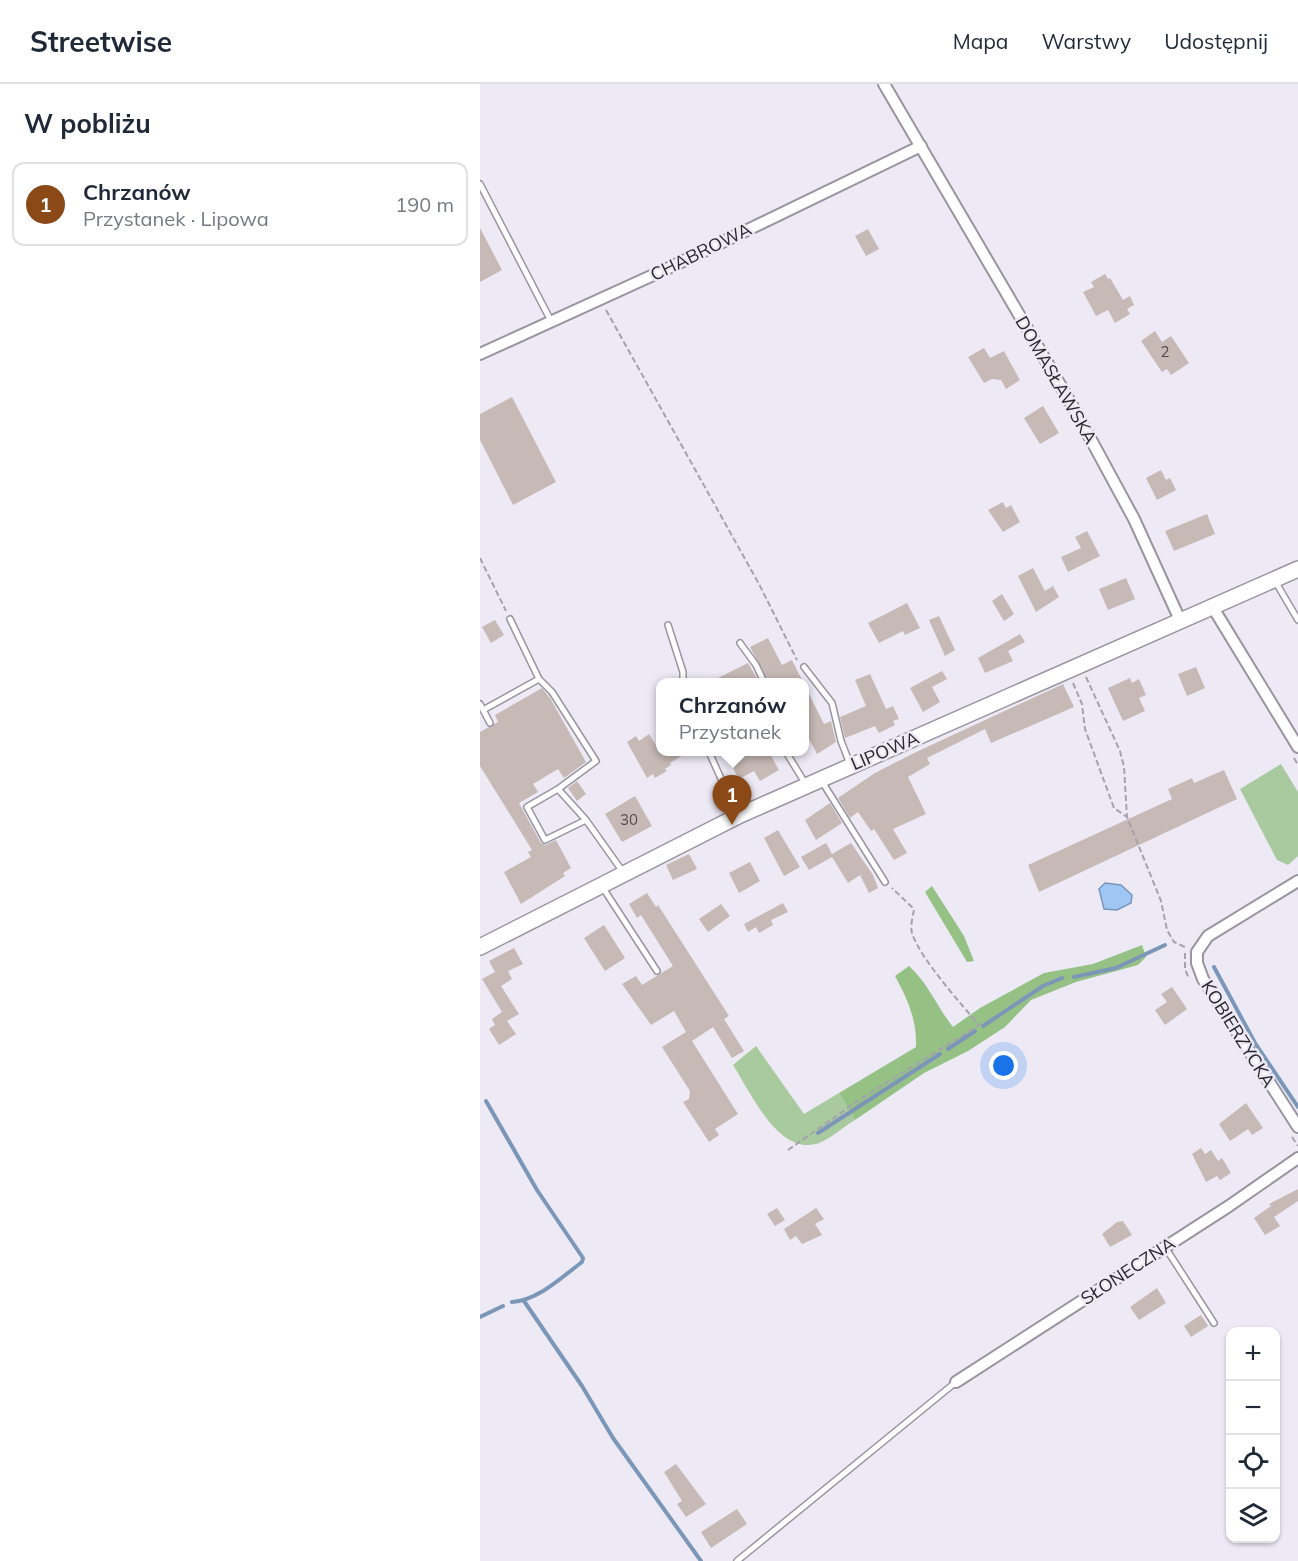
<!DOCTYPE html>
<html lang="pl">
<head>
<meta charset="utf-8">
<style>
	:root { --surface:#fff; --page:#f6f6f7; --text:#1f2937; --muted:#747a83; --line:#e0e1e3; --accent:#8b4918 }
	body { margin:0; font-family:Mulish,sans-serif; background:var(--page); color:var(--text) }
	.controls { position:absolute; right:18px; bottom:18px; display:grid; overflow:hidden; border-radius:12px; box-shadow:0 2px 4px #0004 }
	.controls button { width:54px; height:54px; display:grid; place-items:center; padding:0; border:0; border-bottom:2px solid var(--line); background:var(--surface); color:var(--text); font:30px sans-serif }
	.you { position:absolute; left:524px; top:982px; width:21px; height:21px; margin:-15px; border:4px solid #fff; border-radius:50%; background:#1a73e8; box-shadow:0 0 0 9px #1a73e833 }
	.badge { display:grid; place-items:center; width:39px; height:39px; border-radius:50%; background:var(--accent); color:#fff; font-size:20px; font-weight:700 }
	.pin { position:absolute; translate:-50% -50px; filter:drop-shadow(0 2px 3px #0008) }
	.pin::after { content:''; position:absolute; top:32px; width:21px; height:18px; background:inherit; clip-path:polygon(0 0,100% 0,50% 100%) }
	.popup { position:absolute; left:176px; top:594px; width:153px; height:78px; box-sizing:border-box; display:grid; place-content:center; border-radius:12px; background:var(--surface); filter:drop-shadow(0 2px 4px #0005); font-size:20px; white-space:nowrap; color:var(--muted) }
	.popup b { font-size:22px; color:var(--text) }
	.popup::after { content:''; position:absolute; left:50%; top:100%; margin-left:-12px; border:12px solid transparent; border-top-color:var(--surface) }
	.list { margin:0; padding:0; list-style:none }
	h2 { display:flex; justify-content:space-between; align-items:center; height:78px; margin:0; padding:0 24px; font-size:26px }
	h2 small { font-size:20px; font-weight:400; color:var(--muted) }
	.list li { display:grid; grid-template-columns:39px 1fr auto; gap:18px; align-items:center; box-sizing:border-box; height:84px; margin:0 12px 12px; padding:0 12px; border:2px solid var(--line); border-radius:12px }
	.list b { display:block; font-size:22px; white-space:nowrap }
	.list p { margin:0; font-size:20px; white-space:nowrap; color:var(--muted) }
	.list em { font-size:20px; font-style:normal; color:var(--muted) }
	.icon { flex:none; width:33px; height:33px; fill:none; stroke:currentColor; stroke-width:2; stroke-linecap:round; stroke-linejoin:round }
	.map { position:relative; flex:none; width:818px; height:1477px; overflow:hidden }
	header { display:flex; align-items:center; gap:36px; box-sizing:border-box; height:84px; padding:0 30px; background:var(--surface); border-bottom:2px solid var(--line) }
	header strong { font-size:28px }
	nav { display:flex; gap:33px; margin-inline-start:auto; font-size:21px }
	main { display:flex }
	aside { flex:1; background:var(--surface) }
	.map>svg:first-child { display:block }
	.green { fill:#a9c99e }
	.forest { fill:#95c185 }
	.water { fill:#a0c6f4; stroke:#7c96b8; stroke-width:1.5 }
	.lines { fill:none; stroke-linecap:round; stroke-linejoin:round }
	.stream { stroke:#7c96b8; stroke-width:4 }
	.building { fill:#c7b9b5 }
	.lane-casing { stroke:#9895a0; stroke-width:8 }
	.street-casing { stroke:#9895a0; stroke-width:14 }
	.secondary-casing { stroke:#9895a0; stroke-width:18 }
	.path { stroke:#a5a2ac; stroke-width:2; stroke-dasharray:6 3; stroke-linecap:butt }
	.lane { stroke:#fff; stroke-width:5 }
	.street { stroke:#fff; stroke-width:10 }
	.secondary { stroke:#fff; stroke-width:15 }
	.labels { text-anchor:middle; stroke-width:5; stroke-linejoin:round; paint-order:stroke }
	.number-label { font-size:15px; fill:#504c4e }
	.street-label { font-size:18px; fill:#28272c; stroke:#edeaf6 }
</style>
</head>
<body>
<header>
<strong>Streetwise</strong>
<nav><a>Mapa</a><a>Warstwy</a><a>Udostępnij</a></nav>
</header>
<main>
<aside>
<h2>W pobliżu<small></small></h2>
<ul class="list">
<li><span class="badge">1</span><div><b>Chrzanów</b><p>Przystanek · Lipowa</p></div><em>190 m</em></li>
</ul>
</aside>
<div class="map">
<svg width="818" height="1477" viewBox="0 0 818 1477">
	<rect width="100%" height="100%" fill="#edeaf6"/>
	<path class="green" d="M801 680 818 708V772L808 781 797 776 760 705Z
		M276 962 324 1030 359 1009 375 1036C363 1043 352 1054 339 1059 299 1073 271 1009 253 981Z"/>
	<path class="forest" d="M452 802 484 852 494 877 487 878 445 808Z
		M662 861 666 873 658 881 596 898 551 916 525 943 488 967 444 989 375 1036 359 1009 436 963C437 936 428 916 415 892L429 882C448 899 457 923 473 943L500 924 564 889 613 880Z"/>
	<path class="water" d="M625 799 641 801 652 811 651 819 637 826 624 825 619 805Z"/>
	<g class="lines">
		<path class="stream" d="M734 883 775 959 818 1023
			M594 893 636 884 685 861
			M503 942 563 902 582 894
			M468 965 495 947
			M6 1017 57 1106 103 1174 102 1178C81 1194 58 1216 32 1218
			M338 1049 460 970
			M44 1217 102 1302 133 1354 221 1477
			M0 1233 23 1222"/>
	</g>
	<path class="building" d="M0 144 22 186 0 198Z
		M388 145 399 165 386 172 375 152Z
		M625 190 628 195 630 194 643 216 650 212 654 221 647 225 650 230 635 239 628 226 616 232 603 208 614 203 611 198Z
		M675 247 682 258 691 252 709 279 691 291 687 285 682 288 661 257Z
		M504 264 510 274 524 267 540 296 526 305 521 296 512 295 504 299 488 273Z
		M32 313 76 398 33 421 0 356V330Z
		M563 322 579 349 560 360 544 334Z
		M681 386 686 396 690 394 696 406 677 416 666 394Z
		M523 418 526 424 531 421 540 438 523 448 508 426Z
		M727 430 735 450 694 467 685 447Z
		M607 447 620 472 588 488 581 473 601 464 595 453Z
		M553 484 565 507 573 502 579 513 556 528 538 492Z
		M646 494 655 515 628 526 619 505Z
		M522 510 534 530 524 537 512 517Z
		M427 519 440 544 425 551 423 547 399 559 388 539Z
		M459 532 475 566 465 572 449 536Z
		M15 536 24 551 11 559 2 543Z
		M540 550 545 558 528 567 533 577 505 589 498 574Z
		M288 554 302 581 312 576 323 598H289L270 563Z
		M268 579 279 598H230Z
		M716 583 725 604 707 612 698 590Z
		M462 587 467 595 452 603 460 618 443 628 430 604Z
		M390 590 406 625 413 622 419 635 413 637 415 641 399 649 395 642 365 654 360 633 386 622 375 596Z
		M650 594 652 599 659 595 666 611 659 614 665 627 643 637 628 604Z
		M324 600 344 640 351 637 356 658 337 670 324 645Z
		M583 600 594 623 511 659 505 645 447 674 450 680 428 693 446 730 413 745 427 769 414 776 394 745 391 747 378 728 370 734 358 714 395 689 432 670Z
		M62 604 70 614 106 678 84 694 78 685 53 700 58 708 39 719 61 759 65 761 76 756 91 784 83 789 85 792 41 820 24 788 51 773 48 768 52 766 0 682V648L18 638 15 631Z
		M169 650 180 668H208L190 679 191 681 185 685 187 687 175 694 173 690 167 694 147 658 156 652 159 657Z
		M244 668H284L286 672 290 670 299 686 280 697 274 687 259 695Z
		M744 686 757 715 559 808 548 781 692 715 688 705 712 694 714 699Z
		M97 697 106 710 97 717 88 704Z
		M155 712 172 742 142 758 125 730Z
		M350 719 362 739 336 756 325 736Z
		M298 746 320 783 304 792 284 754Z
		M346 759 352 770 371 759 393 791 398 804 389 809 380 791 368 799 352 773 329 786 321 773Z
		M209 770 217 785 193 796 186 781Z
		M270 778 280 797 259 809 249 789Z
		M167 809 176 823 178 821 249 932 244 935 264 967 252 974 233 943 212 957 258 1030 235 1045 239 1051 229 1058 203 1018 209 1015 210 1007 182 963 206 948 194 927 171 941 142 900 156 892 162 901 193 882 161 831 157 834 149 820Z
		M303 819 308 828 291 836 293 841 279 849 276 843 268 848 264 840Z
		M241 820 250 832 228 848 219 835Z
		M124 841 145 874 125 887 104 854Z
		M34 864 43 880 28 887 32 895 21 902 39 930 27 937 36 950 19 961 9 945 15 941 12 935 22 928 2 895 15 888 9 877Z
		M692 903 707 925 685 941 675 926 687 918 681 910Z
		M766 1019 783 1044 772 1051 768 1045 750 1057 739 1040Z
		M721 1064 725 1070 731 1066 738 1077 742 1074 751 1089 740 1096 737 1092 726 1098 712 1070Z
		M818 1105V1117L794 1133 800 1142 785 1151 774 1134 791 1122 789 1120Z
		M297 1124 305 1136 295 1142 287 1130Z
		M336 1124 344 1135 335 1140 342 1151 322 1160 316 1152 310 1156 304 1145Z
		M643 1137 652 1151 630 1163 622 1150 637 1138Z
		M677 1204 686 1219 659 1236 650 1223Z
		M721 1231 728 1242 711 1253 704 1242Z
		M196 1380 226 1420 206 1433 197 1420 202 1417 184 1388Z
		M257 1425 267 1440 231 1464 221 1448Z"/>
	<g class="lines">
		<defs>
			<path id="lane" d="M0 100 71 237
				M795 497 818 536
				M188 541 203 588V598
				M260 559 276 581 284 598
				M324 583 352 619 361 657 370 680
				M59 595 72 608 116 677 78 705
				M0 620 10 639
				M3 626 59 595 30 535
				M229 668 257 730
				M306 668 325 699
				M341 696 405 798
				M106 736 65 756 47 723 78 705 106 736 143 788
				M123 804 177 887
				M685 1163 734 1239
				M257 1477 476 1298"/>
			<path id="street" d="M404 0 596 328 654 435 700 536
				M0 270 193 182 441 62
				M732 522 818 663
				M818 797 728 852 717 868V879L723 895 818 1043
				M476 1298 749 1122 818 1074"/>
			<path id="secondary" d="M0 863 258 732 818 485"/>
		</defs>
		<use href="#lane" class="lane-casing"/>
		<use href="#street" class="street-casing"/>
		<use href="#secondary" class="secondary-casing"/>
		<path class="path" d="M126 226 279 500 317 576
			M0 474 26 527
			M606 593 640 667 644 683 647 733 681 817 687 846 694 858 707 864
			M593 599 602 620 605 645 634 724 647 733
			M814 674 818 681
			M705 869V885L709 895
			M812 1053 818 1062
			M308 1066 379 1016 499 941C482 921 439 873 432 849 430 842 433 832 434 825L412 804"/>
		<use href="#lane" class="lane"/>
		<use href="#street" class="street"/>
		<use href="#secondary" class="secondary"/>
	</g>
	<g class="labels">
		<g class="number-label">
			<text x="685" y="273">2</text>
			<text x="149" y="741">30</text>
		</g>
		<g class="street-label">
			<text transform="translate(221 168) rotate(-26)" y="6">CHABROWA</text>
			<text transform="translate(576 296) rotate(60)" y="6">DOMASŁAWSKA</text>
			<text transform="translate(405 667) rotate(-23)" y="6">LIPOWA</text>
			<text transform="translate(758 950) rotate(58)" y="6">KOBIERZYCKA</text>
			<text transform="translate(648 1187) rotate(-33)" y="6">SŁONECZNA</text>
		</g>
	</g>
</svg>
<div class="controls">
<button>+</button>
<button>−</button>
<button><svg class="icon" aria-label="locate" viewBox="0 0 24 24"><circle cx="12" cy="12" r="6"/><path d="M12 2v4M12 18v4M2 12h4M18 12h4"/></svg></button>
<button><svg class="icon" aria-label="layers" viewBox="0 0 24 24"><path d="M12 4l9 5-9 5-9-5zM3 14l9 5 9-5"/></svg></button>
</div>
<div class="you"></div>
<div class="pin badge" style="left:252px;top:741px">1</div>
<div class="popup"><b>Chrzanów</b>Przystanek</div>
</div>
</main>
</body>
</html>
